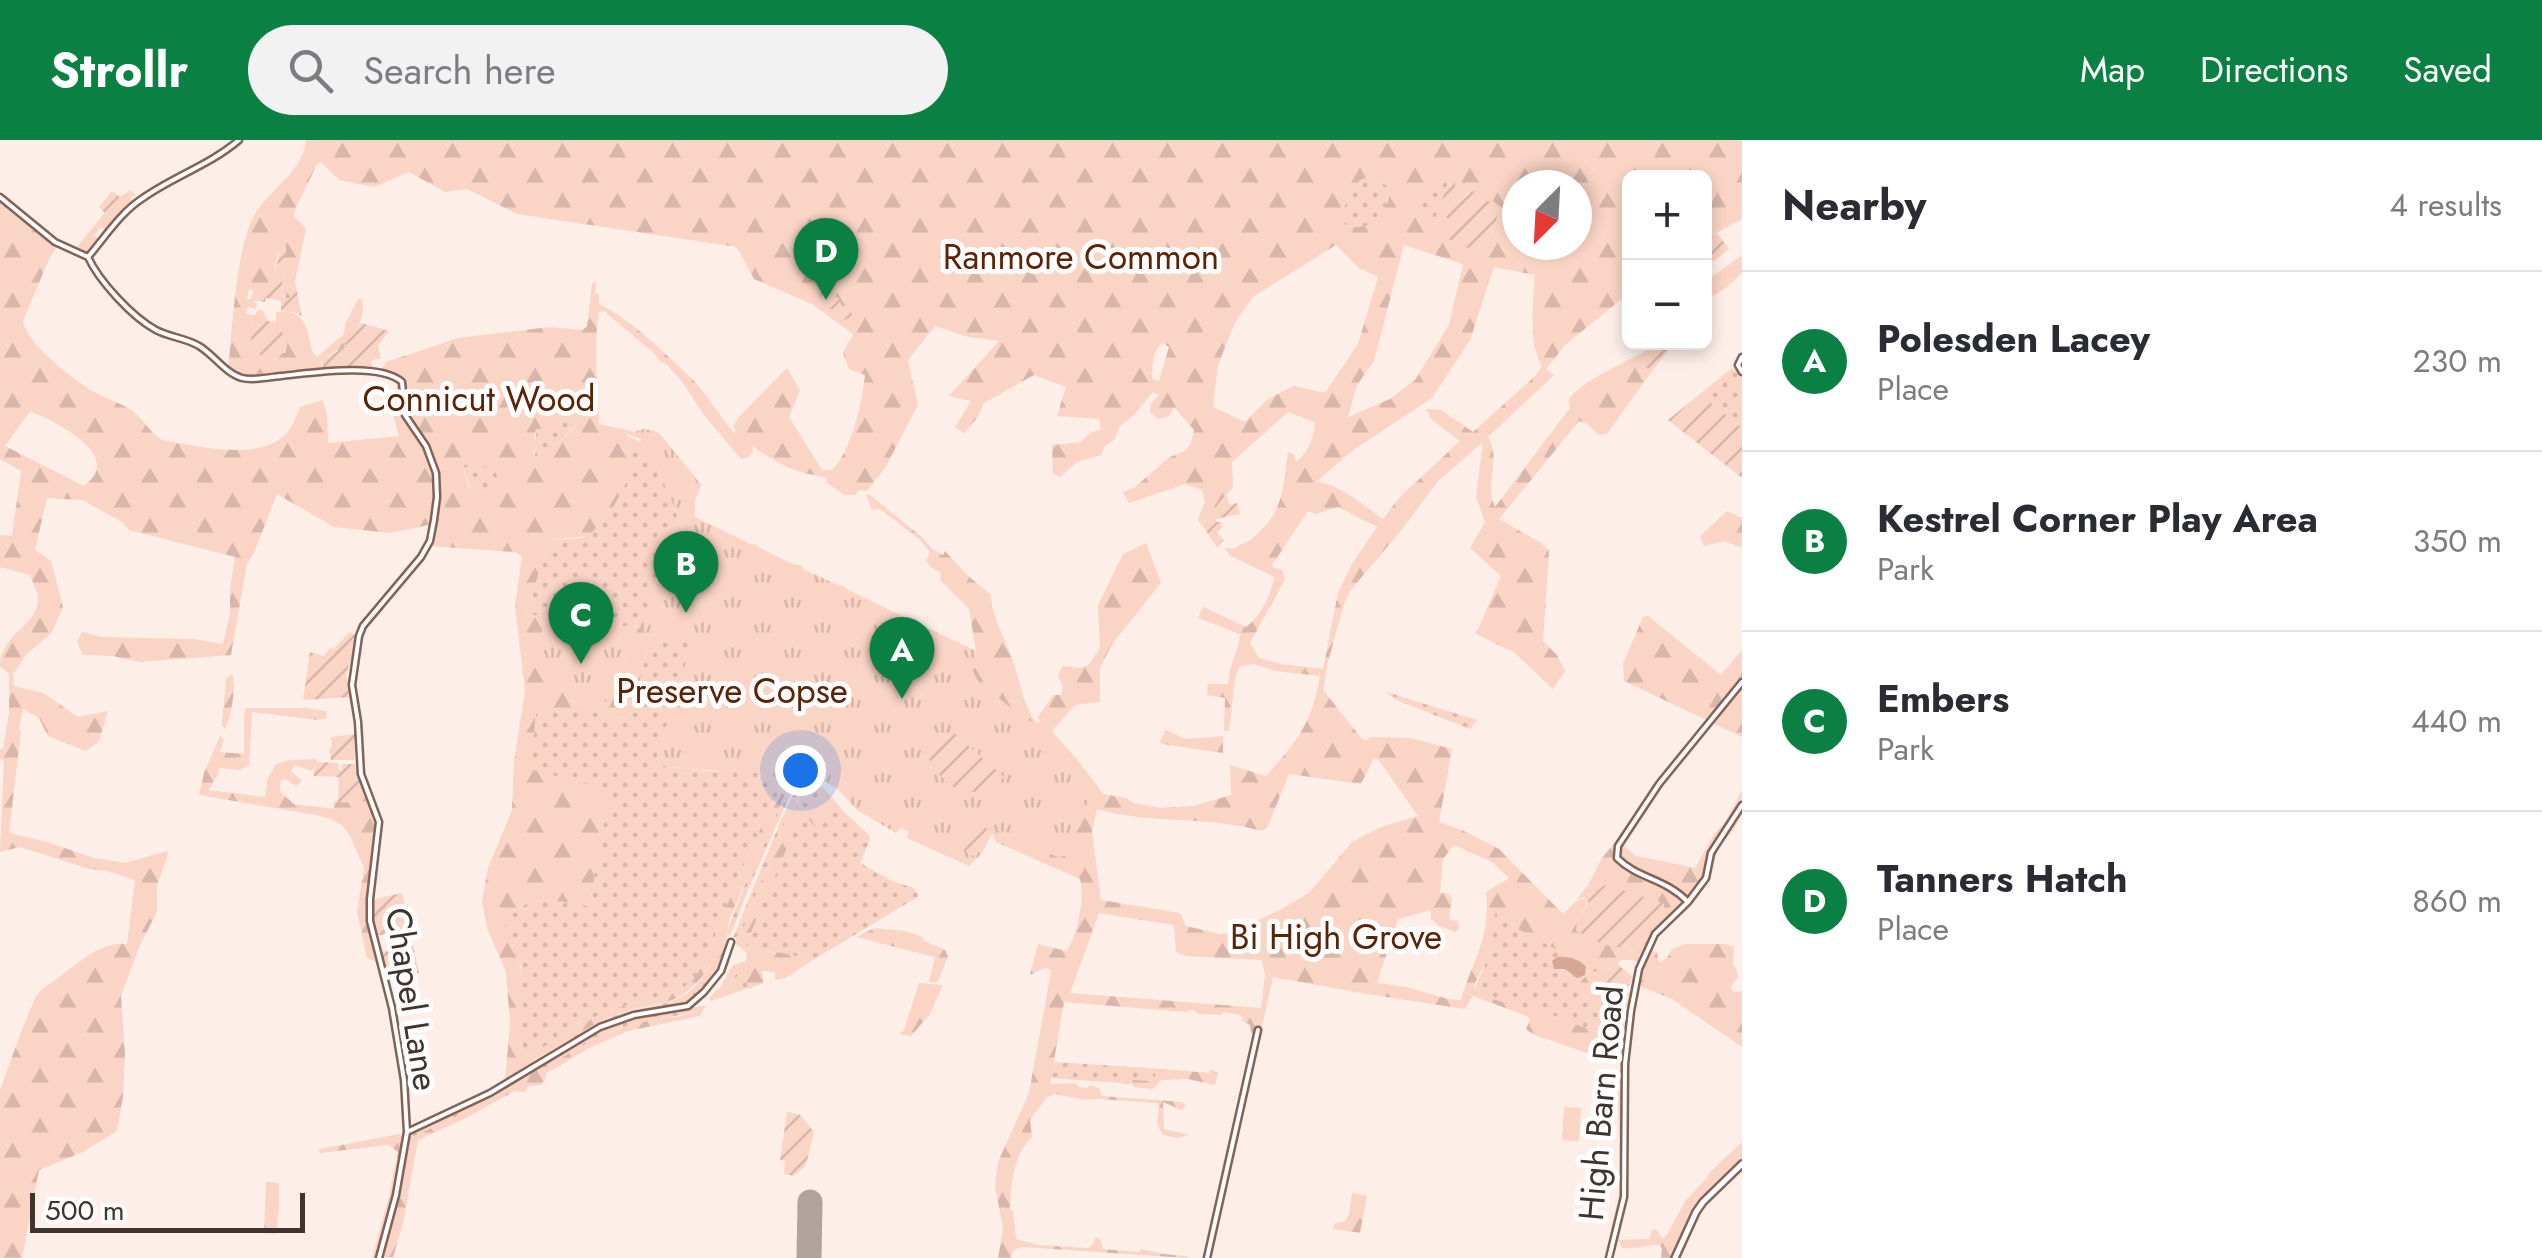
<!DOCTYPE html>
<html lang="en">
<head>
<meta charset="utf-8">
<style>
	:root { --surface:#fff; --page:#f2f2f3; --text:#2b2b33; --muted:#7c7c81; --line:#e1e1e2; --accent:#0b8043 }
	body { margin:0; font-family:Jost,sans-serif; background:var(--page); color:var(--text) }
	.controls { position:absolute; right:30px; top:30px; display:grid; overflow:hidden; border-radius:15px; box-shadow:0 5px 15px #0003 }
	.controls button { width:90px; height:90px; display:grid; place-items:center; padding:0; border:0; border-bottom:2px solid var(--line); background:var(--surface); color:var(--text); font:50px sans-serif }
	.compass { position:absolute; left:1502px; top:30px; width:90px; height:90px; border-radius:50%; background:var(--surface); box-shadow:0 5px 15px #0003; rotate:204deg }
	.scale { position:absolute; left:30px; bottom:25px; width:275px; box-sizing:border-box; padding-left:10px; border:5px solid #41332d; border-top:0; font-size:28px; line-height:35px; white-space:nowrap; color:#41332d; -webkit-text-stroke:8px #fff; paint-order:stroke }
	.you { position:absolute; left:800px; top:630px; width:35px; height:35px; margin:-25px; border:8px solid #fff; border-radius:50%; background:#1a73e8; box-shadow:0 0 0 15px #1a73e833 }
	.badge { display:grid; place-items:center; width:65px; height:65px; border-radius:50%; background:var(--accent); color:#fff; font-size:32px; font-weight:700 }
	.pin { position:absolute; translate:-50% -82px; filter:drop-shadow(0 2px 5px #0008) }
	.pin::after { content:''; position:absolute; top:52px; width:35px; height:30px; background:inherit; clip-path:polygon(0 0,100% 0,50% 100%) }
	.list { margin:0; padding:0; list-style:none }
	h2 { display:flex; justify-content:space-between; align-items:center; height:130px; margin:0; padding:0 40px; font-size:42px }
	h2 small { font-size:32px; font-weight:400; color:var(--muted) }
	.list li { display:grid; grid-template-columns:65px 1fr auto; gap:30px; align-items:center; box-sizing:border-box; height:180px; padding:0 40px; border-top:2px solid var(--line) }
	.list b { display:block; font-size:38px; white-space:nowrap }
	.list p { margin:0; font-size:32px; white-space:nowrap; color:var(--muted) }
	.list em { font-size:32px; font-style:normal; color:var(--muted) }
	.icon { flex:none; width:55px; height:55px; fill:none; stroke:currentColor; stroke-width:2; stroke-linecap:round; stroke-linejoin:round }
	.map { position:relative; flex:none; width:1742px; height:1118px; overflow:hidden }
	header { display:flex; align-items:center; gap:60px; box-sizing:border-box; height:140px; padding:0 50px; background:var(--accent); color:#fff }
	header strong { font-size:48px }
	nav { display:flex; gap:55px; margin-inline-start:auto; font-size:35px }
	.search { width:700px; height:90px; background:var(--page); display:flex; align-items:center; gap:25px; box-sizing:border-box; padding:0 35px; border-radius:55px; color:var(--muted); font-size:38px }
	main { display:flex }
	aside { flex:1; background:var(--surface) }
	.map>svg:first-child { display:block }
	.grass { fill:url(#grass-dots) }
	.forest { fill:url(#forest-firs); fill-rule:evenodd }
	.park { fill:url(#park-tufts) }
	.garden { fill:url(#garden-furrows) }
	.pitch { fill:#fad4c5 }
	.water { fill:#d5a794 }
	.lines { fill:none; stroke-linecap:round; stroke-linejoin:round }
	.runway { stroke:#b0a29c; stroke-width:25 }
	.minor-casing { stroke:#826357; stroke-width:9 }
	.tertiary-casing { stroke:#826357; stroke-width:10 }
	.minor { stroke:#fff; stroke-width:4 }
	.tertiary { stroke:#fff; stroke-width:5 }
	.labels { text-anchor:middle; stroke-width:10; stroke-linejoin:round; paint-order:stroke }
	.park-label { font-size:35px; fill:#5c2307; stroke:#fff }
	.street-label { font-size:35px; fill:#41332d; stroke:#fff }
</style>
</head>
<body>
<header>
<strong>Strollr</strong>
<div class="search"><svg class="icon" aria-label="search" viewBox="0 0 24 24"><circle cx="10" cy="10" r="6"/><path d="M15 15l6 6"/></svg>Search here</div>
<nav><a>Map</a><a>Directions</a><a>Saved</a></nav>
</header>
<main>
<div class="map">
<svg width="1742" height="1118" viewBox="0 0 1742 1118">
	<defs>
		<pattern id="grass-dots" width="8" height="8" patternUnits="userSpaceOnUse" patternTransform="scale(2.5)"><rect width="8" height="8" fill="#fad4c5"/><path d="M2 2h.1M6 6h.1" fill="none" stroke="#d8b6aa" stroke-width="1.8" stroke-linecap="round"/></pattern>
		<pattern id="forest-firs" width="22" height="20" patternUnits="userSpaceOnUse" patternTransform="scale(2.5)"><rect width="22" height="20" fill="#fad4c5"/><path d="M5 1l3.5 6h-7zM16 11l3.5 6h-7z" fill="#d8b6aa"/></pattern>
		<pattern id="park-tufts" width="24" height="20" patternUnits="userSpaceOnUse" patternTransform="scale(2.5)"><rect width="24" height="20" fill="#fad4c5"/><path d="M3 7l-1-3M5 7V3M7 7l1-3M15 17l-1-3M17 17v-4M19 17l1-3" fill="none" stroke="#d8b6aa"/></pattern>
		<pattern id="garden-furrows" width="10" height="10" patternUnits="userSpaceOnUse" patternTransform="scale(2.5)"><rect width="10" height="10" fill="#fad4c5"/><path d="M-1 1l2-2M0 10L10 0M9 11l2-2" fill="none" stroke="#d8b6aa"/></pattern>
	</defs>
	<rect width="100%" height="100%" fill="#fdeee8"/>
	<path class="grass" d="M1368 37 1388 46C1393 62 1381 83 1364 87 1359 88 1351 87 1346 86L1340 79 1344 67 1360 40Z
		M1444 38H1450L1433 84 1414 64Z
		M1732 228 1742 235V288L1700 254Z
		M571 275 577 284 553 308 535 318 536 289 553 279Z
		M627 296 640 302 657 325 689 405C682 413 668 415 663 425 653 444 649 468 640 488L526 474 549 400 583 398 631 334Z
		M471 322 495 329 503 348 486 352 470 347 463 326Z
		M698 498 684 528 657 617 665 626 717 632 764 620 788 636 787 639 767 674 735 745 705 822 694 838 680 851 665 857 619 867 597 876 530 915 522 912 520 900 521 826 491 775 510 771 539 756C556 763 574 761 590 767L594 760 529 629 536 574 585 571 592 567 603 571 605 577 621 579 631 574 648 508 654 504Z
		M1386 552 1477 580 1470 589 1396 560Z
		M798 637 748 750 731 794 729 796 727 792 749 734 754 730C763 702 776 655 798 637Z
		M803 640H810L821 645 846 674 869 695 870 700 860 723 892 741 914 748 919 756 813 820 783 813 747 809 746 804 801 673 798 668 800 663H805L798 655 796 667 786 679 776 707 772 711 766 736 760 743 741 796 733 798 781 680 798 645Z
		M1495 772 1506 779 1511 785 1572 818 1562 817 1558 830 1565 829 1577 838 1586 831V827L1590 830 1578 845 1585 858 1602 864 1622 878 1620 898 1614 899 1544 872 1533 873 1473 853 1488 817Z
		M728 801 722 828 703 851 688 864 621 877 604 883 533 925V921C559 908 581 889 608 878 634 866 667 869 690 851 705 838 715 817 728 801Z
		M740 829 762 835 763 843 717 859Z
		M697 867 695 872 638 883 617 889 578 908 546 934 545 931 537 927C594 890 628 872 697 867Z
		M1054 922 1149 928 1156 934 1155 941 1134 940 1132 944 1051 938Z
		M487 956 485 963 406 1000 408 993 413 990Z"/>
	<path class="forest" d="M306 0H1742V79L1705 99 1704 38H1630L1629 153 1566 204 1546 229 1554 235 1488 297C1502 319 1484 342 1495 367L1570 268C1570 266 1568 263 1569 261 1572 246 1629 220 1644 212L1645 215 1641 225 1652 231 1607 294 1599 295 1586 283 1579 281 1499 379 1541 403 1549 411 1543 501 1557 515 1565 531 1553 549 1515 513 1476 494 1501 436 1470 408 1485 382 1476 357 1483 302 1438 341 1403 388 1350 451 1344 464 1328 522 1323 550 1362 599 1367 600 1370 597 1410 598 1452 609 1439 682 1464 691 1499 709 1563 774C1572 767 1577 755 1589 761L1581 774 1577 791 1625 806 1636 813 1638 801 1642 800 1646 806 1640 823 1632 820H1621L1616 826 1618 829 1616 831 1609 828 1594 832 1600 841 1597 843 1592 838 1585 848 1616 850 1618 852 1615 860 1625 871 1632 873 1628 925V1020L1624 1021 1620 1072 1608 1114 1607 1110 1620 1049 1619 1002 1623 1001V999L1619 998 1617 932 1621 930V925L1532 894 1526 889 1530 879 1527 876 1473 856 1465 869 1367 854 1273 837 1262 887H1257L1255 897 1251 893 1250 885 1243 881 1241 875 1223 872 1222 875 1197 874 1194 870H1188L1187 872 1064 862 1050 944 1075 943 1079 947 1087 948 1090 945 1099 948 1102 956 1182 962 1186 966 1181 970 1163 962 1164 989 1189 995 1178 998 1163 995 1157 984 1159 966 1157 963 1098 959 1085 960 1055 954 1047 957 1030 980 1032 997C1013 1015 1011 1045 1010 1069L1013 1071 1016 1099 1038 1105 1088 1108 1093 1104 1096 1097 1101 1100 1103 1109 1138 1112 1141 1109 1163 1114 1187 1116V1118L1022 1107 1013 1110 1011 1118H998L1003 1088 995 1046 998 1022 1029 953 1051 831 1047 827 1030 835 1038 804 1066 811C1078 797 1085 757 1080 739L996 702 952 583 976 511 969 469 940 440 941 433 932 428 926 421 930 412 920 400 880 369 872 370 866 355H870L923 398 932 409 943 415 945 411 967 435 991 455C992 479 1006 500 1014 524 1022 548 1022 562 1037 584L1040 582 1038 577 1053 555H1061L1063 547 1058 535 1063 526 1080 528 1089 525 1100 508 1098 465 1123 414 1146 403 1161 443 1112 504 1100 528V562L1075 565 1052 591 1103 654 1126 658 1133 663 1161 668 1194 666 1231 655 1230 625 1266 636C1298 601 1312 582 1320 536L1276 531 1253 524 1239 527 1235 538 1229 591H1224L1225 558 1207 555 1208 544H1228C1229 526 1238 512 1240 494L1198 478 1203 467 1246 487C1260 477 1272 454 1274 437L1231 416 1225 408 1234 409C1240 404 1248 403 1254 397 1285 370 1282 350 1288 312L1294 314 1296 322C1309 312 1314 298 1315 282L1288 272 1232 322 1233 347 1202 385 1198 380 1205 361 1202 350 1185 344 1129 363 1123 352 1135 347 1170 317 1185 311 1191 303 1194 290 1174 267 1169 276 1158 279 1150 272 1151 264 1159 255 1153 252 1134 275 1119 287 1115 299 1104 307 1101 315 1077 322 1060 337 1053 333 1052 305 1081 302 1089 294 1101 289 1099 279 1057 276 1066 247 1034 235 984 263 977 278 964 293 955 287 971 261 949 256 999 201 969 197 935 186 908 220 918 265 885 328 867 351 859 350 855 355H845L827 343 826 337C794 333 778 324 752 306L753 312 749 317 741 319 704 275 681 240 666 224 659 221 655 214 604 171 599 172C593 208 598 248 599 284L635 292 644 289 659 293 701 345 695 359V377L641 299 627 294 631 334 609 375 588 396 549 400 526 474 640 488 647 467 831 554 751 634 665 626 660 623 657 617 684 528 699 496 654 501V504L648 508 631 574 620 579 605 577 603 571 592 567 585 571 536 574 530 629 610 650 591 755 594 760V766L590 767C574 761 556 763 539 757L508 775 509 781 505 789C527 826 524 859 520 901L522 912 530 915 597 876 619 867 665 857 680 851 694 838 705 822 735 745 767 674 787 638V636L781 635 779 625 783 622 803 626 808 632 795 638 783 658 754 730 749 734 729 780 724 820 715 827 710 826C676 875 654 858 609 877 582 889 559 907 533 920V925L505 941 510 884 506 832 487 788 482 761 488 728 512 670 514 621 525 551 515 466 522 416 515 412 430 406 426 403 429 385 390 393 334 387 277 354 254 413 247 423 231 515 140 522 113 516 83 515 77 502 82 492 101 497 193 499 223 504 230 474V449L235 417 129 390 122 382 82 360 47 358 35 410 51 421 63 467 52 492 27 514 13 534 14 546 43 553 78 577 108 571 99 601 86 611 48 596 39 578 23 569 19 588 21 592 9 693 47 702 94 718 126 723 167 711 168 715 157 745V772L140 805 121 856 125 915 123 956 117 991 83 1012 39 1030 22 1118H0V950L23 887 35 858 41 850C67 835 94 801 127 804L135 740 107 731 89 729 20 707 0 712 4 620 0 619V609H3L9 573V534L0 526C0 494 39 486 38 458 38 451 32 442 30 435L0 427V395L12 396 21 331 0 319V59L58 105 49 119 23 181C27 205 74 240 94 252 107 260 126 264 136 274 147 284 151 295 165 301 200 306 265 324 290 289 294 283 297 274 300 267L323 260 327 276 328 303 399 296 392 271 397 244 390 237 378 234 386 222 458 198 549 187 583 190 587 186 592 144 596 142 595 153 599 154V164C632 180 663 212 690 237 707 253 718 275 734 293L736 290 733 286 739 277 787 228 800 250 789 277 822 330H832C852 311 862 262 865 235L849 229 843 213 853 194 812 164 754 139 737 107 517 74 467 49 445 52 409 32 374 47 339 40 321 22 317 24 294 72V77L306 88 292 156 288 159 281 154 286 107H279C279 118 274 125 274 134L271 139 269 148 260 153 249 149 247 159H255L254 162 257 163 256 169 248 167 246 173 252 175 250 210 285 213 287 204 276 183V172C308 170 305 187 313 213L317 217 344 194 345 185 358 159H362C365 172 360 185 353 196L381 218 372 220 371 222 337 210 321 221 323 231 261 238H241L228 229C233 186 235 120 251 82 263 52 304 34 306 0ZM1368 37 1388 46C1396 71 1362 101 1340 80L1344 67 1360 40ZM1444 38H1450L1452 63 1458 64 1469 52 1483 61 1501 67 1490 97 1484 99 1481 107 1470 109 1446 97 1452 82 1446 77 1433 84 1415 64ZM1517 45H1577V105H1517ZM1336 105 1359 128 1378 137 1358 204 1325 253 1294 246 1268 259 1245 282 1213 267 1218 225 1235 182 1253 157ZM1404 105 1463 124 1449 185 1415 240 1390 259 1348 277 1357 245 1374 221ZM1494 127 1535 135C1533 160 1528 205 1542 226L1535 236 1473 292 1441 270 1426 269 1432 280 1460 301 1399 358 1383 379C1364 366 1339 343 1316 342L1352 311 1432 258 1470 200ZM1162 203 1169 207 1159 241 1152 239C1153 225 1151 213 1162 203ZM30 271C48 279 109 306 95 334 94 337 87 344 84 346L5 306ZM570 275 577 285 553 308 545 309 535 317 534 313 537 303 534 297 536 289H545L553 279H563ZM471 322 494 329 502 347 486 352 469 347 463 326ZM1338 367 1377 387 1352 424 1338 453 1323 529 1281 524 1259 518 1250 503 1285 439 1282 430 1274 428 1272 425 1308 371 1316 374ZM617 494 629 505 616 552 593 559 570 544 542 536ZM1374 618 1379 620 1418 676 1381 687 1352 702 1310 752 1284 768 1231 793 1220 794 1186 786 1180 773 1101 760 1092 692 1097 669C1151 685 1208 675 1261 691L1267 688 1289 634 1361 644ZM1454 705 1492 722 1509 738 1486 752C1491 798 1473 819 1461 860L1448 859 1406 847 1377 843 1398 779 1431 770V779L1439 786 1456 792 1459 788 1458 781 1449 780 1452 758 1446 753H1440L1443 719ZM1099 773 1174 785 1176 812 1185 816 1262 820 1265 835 1261 868 1070 853ZM1495 773 1506 779 1511 785 1583 824 1590 831 1578 845C1583 859 1589 859 1601 864 1609 868 1615 873 1622 878L1620 898 1614 899 1544 872H1533L1474 853 1475 843 1488 817Z
		M1742 115V133L1727 147 1705 161V142Z
		M1727 371 1742 378V408L1724 401 1704 406 1700 396Z
		M1648 476 1721 535 1742 510V597L1624 541 1623 524 1643 477Z
		M232 534C237 547 231 575 225 589L222 585 226 538Z
		M246 568H306L326 571 327 578 318 580 252 572 249 625 240 630 219 628 218 634 209 650 265 657 268 638 276 624 289 620 316 619 318 623 311 631 295 625 291 631 302 641 296 646 286 639 281 640 280 652 294 664 334 669V661C346 663 357 660 370 662 383 700 371 720 368 758 367 780 372 800 378 822L367 818 357 772 364 728 350 696 343 686 331 679 316 675 199 655 204 633 220 596 224 599 220 612 244 614V576Z
		M1166 590 1185 599 1223 596V613L1162 604 1160 601Z
		M811 641 806 663H800L798 668 802 673 746 804 747 809 783 813 813 820 786 838 775 840V832L762 831 763 843 748 849 746 842 752 833 740 829 717 859 711 861 709 859 716 850 720 848 733 825 746 821 747 813 736 804V799L741 795 760 743 766 736 772 711 776 706 786 679 798 662 802 644Z
		M1742 650V675L1731 693 1718 707 1710 738 1694 761 1689 758 1660 787 1656 780 1664 768 1595 750 1588 745 1602 718 1617 700 1636 716 1695 728 1715 693 1726 681Z
		M825 655 832 659 826 674 828 682 815 687 808 678 811 673 817 669 812 664 813 659Z
		M875 788 905 791 923 797 924 801 945 810 948 816 938 842H929L935 817 856 797Z
		M1685 804H1725L1734 807 1733 825 1736 828 1738 837 1732 844 1731 849 1734 852 1742 851V907L1672 859 1637 845 1649 809 1657 813 1659 823 1667 818 1672 809Z
		M919 843 943 845 930 874 911 896 899 894 904 890Z
		M706 866 700 876 628 891 587 909 553 930 550 929 551 925C578 907 606 891 639 883 657 878 677 878 695 872L697 867Z
		M537 927 545 931C547 937 545 941 541 945L529 946 524 952 515 951 464 979 418 1000 403 1084 393 1117 381 1118 399 1052 406 1000 485 963 487 956Z
		M1149 928 1210 933 1211 929 1218 933 1215 945 1188 939 1161 940 1153 949 1134 947 1132 944 1133 940 1154 941 1156 933Z
		M400 994 403 999 395 1055 378 1118H372L389 1056 398 1012 388 1005 320 1013 319 1009Z
		M1742 1002V1021L1699 1064 1674 1118H1661L1662 1108 1659 1105C1646 1105 1635 1109 1622 1108L1618 1100 1649 1099 1652 1090 1656 1089 1662 1098 1666 1096 1686 1060 1707 1038 1710 1032Z
		M266 1042 279 1043V1068L276 1094 264 1093Z
		M1352 1053 1367 1056 1360 1093 1333 1089 1334 1084 1345 1081 1349 1074Z"/>
	<path class="park" d="M644 289 659 293 701 345 695 359V377L750 404 758 405V407L795 425H802L803 429 840 446 842 445 848 450 976 511 971 529 979 542 1026 580C1053 582 1082 627 1099 648L1088 661 1066 715 1059 718 1002 691 995 696 991 695 982 713 969 726 907 698 909 692 901 688 896 693 857 670 839 650 806 630 803 626 783 622 779 625 780 631H758L751 634 665 626 660 623 657 617 684 528 697 500 654 504 641 487C646 473 659 426 669 419 676 413 683 412 689 404L657 325 640 302 641 299 635 297 637 291Z
		M554 486 617 494 629 505 616 552 608 562 593 559 570 544 542 536 536 512 542 490Z"/>
	<path class="garden" d="M1450 38 1456 39 1452 63 1458 64 1470 52 1478 51 1483 61H1493L1501 67 1490 97 1484 99 1481 107 1470 109 1445 97 1452 82 1446 77 1433 84Z
		M131 50 136 55 130 57 133 62 112 86 110 84 105 90 101 87 94 95 98 98 86 113 76 108 105 73 99 67 112 51 120 57Z
		M1717 93 1729 109 1714 121 1705 118V109L1709 105 1707 103 1705 105V99Z
		M283 104 286 107 281 154 284 158H291L295 142 302 177 297 173 281 171V161L266 158 265 162 250 160 255 149 260 153 269 148 268 144C274 132 280 122 279 107Z
		M821 152 838 158 842 166H852L851 173 860 181 858 184 850 178 843 180 835 176 836 170 825 168 817 164Z
		M258 169 263 171 268 181 276 183 285 197 287 207 281 215C272 217 257 216 250 210L252 175H255Z
		M361 183 389 191 378 206 381 218 371 220 372 227 370 229 327 230 323 228 322 220 347 206 343 203 353 196Z
		M1648 203H1657L1670 208 1652 231 1640 225Z
		M1700 254 1742 288V338L1668 280Z
		M1226 354 1229 365 1237 363 1240 374 1216 379V382H1221L1222 387 1217 393 1224 400 1217 407 1202 385Z
		M350 492 357 497 355 513 352 514 346 536 347 539 351 540 352 557 303 560 310 512 324 516 330 508 333 509Z
		M952 591 1004 637 989 654 981 657 973 651 965 657 936 632V628L927 617 930 613 921 606 922 605 933 612Z
		M357 594 354 620H331L329 608 332 607 331 597Z
		M318 622 338 623V629L342 630V624H357L359 636 370 662C359 660 349 664 338 662L339 637 314 636V628Z
		M978 678 983 679 990 697 982 713 977 712 973 716 964 711 962 704Z
		M1588 745 1598 750 1605 745 1664 763V768L1656 780 1660 787 1652 794 1646 806 1642 800 1638 801 1636 813 1626 806C1607 811 1593 797 1576 791L1577 781 1589 762 1584 758 1577 759Z
		M402 753 419 833 389 839 381 812 389 810 386 795H376L372 782V760Z
		M1617 824 1633 837 1626 850 1632 855 1629 873 1615 865 1618 852 1612 849 1607 858H1604L1585 848 1592 837 1595 842 1599 841 1593 829 1602 830 1613 828 1616 831Z
		M787 972 800 975 814 992 806 1025 794 1036 784 1034 785 1021 780 1020Z"/>
	<path class="pitch" d="M977 584 1002 605 993 614 970 593Z
		M1564 967 1581 968 1579 1001 1562 1000Z"/>
	<path class="water" d="M1557 817C1567 816 1580 819 1586 827L1585 835 1577 838 1565 829H1554L1552 821Z"/>
	<g class="lines">
		<path class="runway" d="M809 1118 810 1062"/>
		<defs>
			<path id="minor" d="M0 57 55 102 88 117C99 141 132 177 156 190 169 197 186 198 199 206 213 214 226 234 242 238 254 241 269 237 281 236 311 233 380 222 402 242L405 275 426 306 436 333 437 357 434 380 430 401 421 417 363 486 359 496 352 545 358 582 361 634 379 682 370 759V781L392 868 404 940 407 992
				M88 117C105 97 121 72 143 58 174 36 210 25 239 0
				M1742 217 1738 225 1742 232
				M1688 762C1665 738 1638 739 1617 718L1618 706 1659 644 1742 542
				M407 992 490 953 600 887 634 875 688 866 704 852 721 831 731 802
				M379 1118 396 1055 407 992
				M1207 1118 1258 890
				M1609 1118 1624 1057 1625 924 1631 871 1639 829 1655 794 1688 762 1706 738 1711 713 1742 665"/>
			<path id="tertiary" d="M1675 1118 1696 1072 1703 1062 1742 1024"/>
		</defs>
		<use href="#minor" class="minor-casing"/>
		<use href="#tertiary" class="tertiary-casing"/>
		<use href="#minor" class="minor"/>
		<use href="#tertiary" class="tertiary"/>
	</g>
	<g class="labels">
		<g class="park-label">
			<text x="1081" y="129">Ranmore Common</text>
			<text x="479" y="271">Connicut Wood</text>
			<text x="732" y="563">Preserve Copse</text>
			<text x="1336" y="809">Bi High Grove</text>
		</g>
		<g class="street-label">
			<text transform="translate(412 859) rotate(81)" y="12">Chapel Lane</text>
			<text transform="translate(1601 963) rotate(-85)" y="12">High Barn Road</text>
		</g>
	</g>
</svg>
<div class="controls">
<button>+</button>
<button>−</button>
</div>
<svg class="compass" viewBox="-18 -18 36 36"><path d="M0-13l5 13h-10z" fill="#e53935"/><path d="M0 13l5-13h-10z" fill="#7c7c81"/></svg>
<div class="scale">500 m</div>
<div class="you"></div>
<div class="pin badge" style="left:902px;top:559px">A</div>
<div class="pin badge" style="left:686px;top:473px">B</div>
<div class="pin badge" style="left:581px;top:524px">C</div>
<div class="pin badge" style="left:826px;top:160px">D</div>
</div>
<aside>
<h2>Nearby<small>4 results</small></h2>
<ul class="list">
<li><span class="badge">A</span><div><b>Polesden Lacey</b><p>Place</p></div><em>230 m</em></li>
<li><span class="badge">B</span><div><b>Kestrel Corner Play Area</b><p>Park</p></div><em>350 m</em></li>
<li><span class="badge">C</span><div><b>Embers</b><p>Park</p></div><em>440 m</em></li>
<li><span class="badge">D</span><div><b>Tanners Hatch</b><p>Place</p></div><em>860 m</em></li>
</ul>
</aside>
</main>
</body>
</html>
